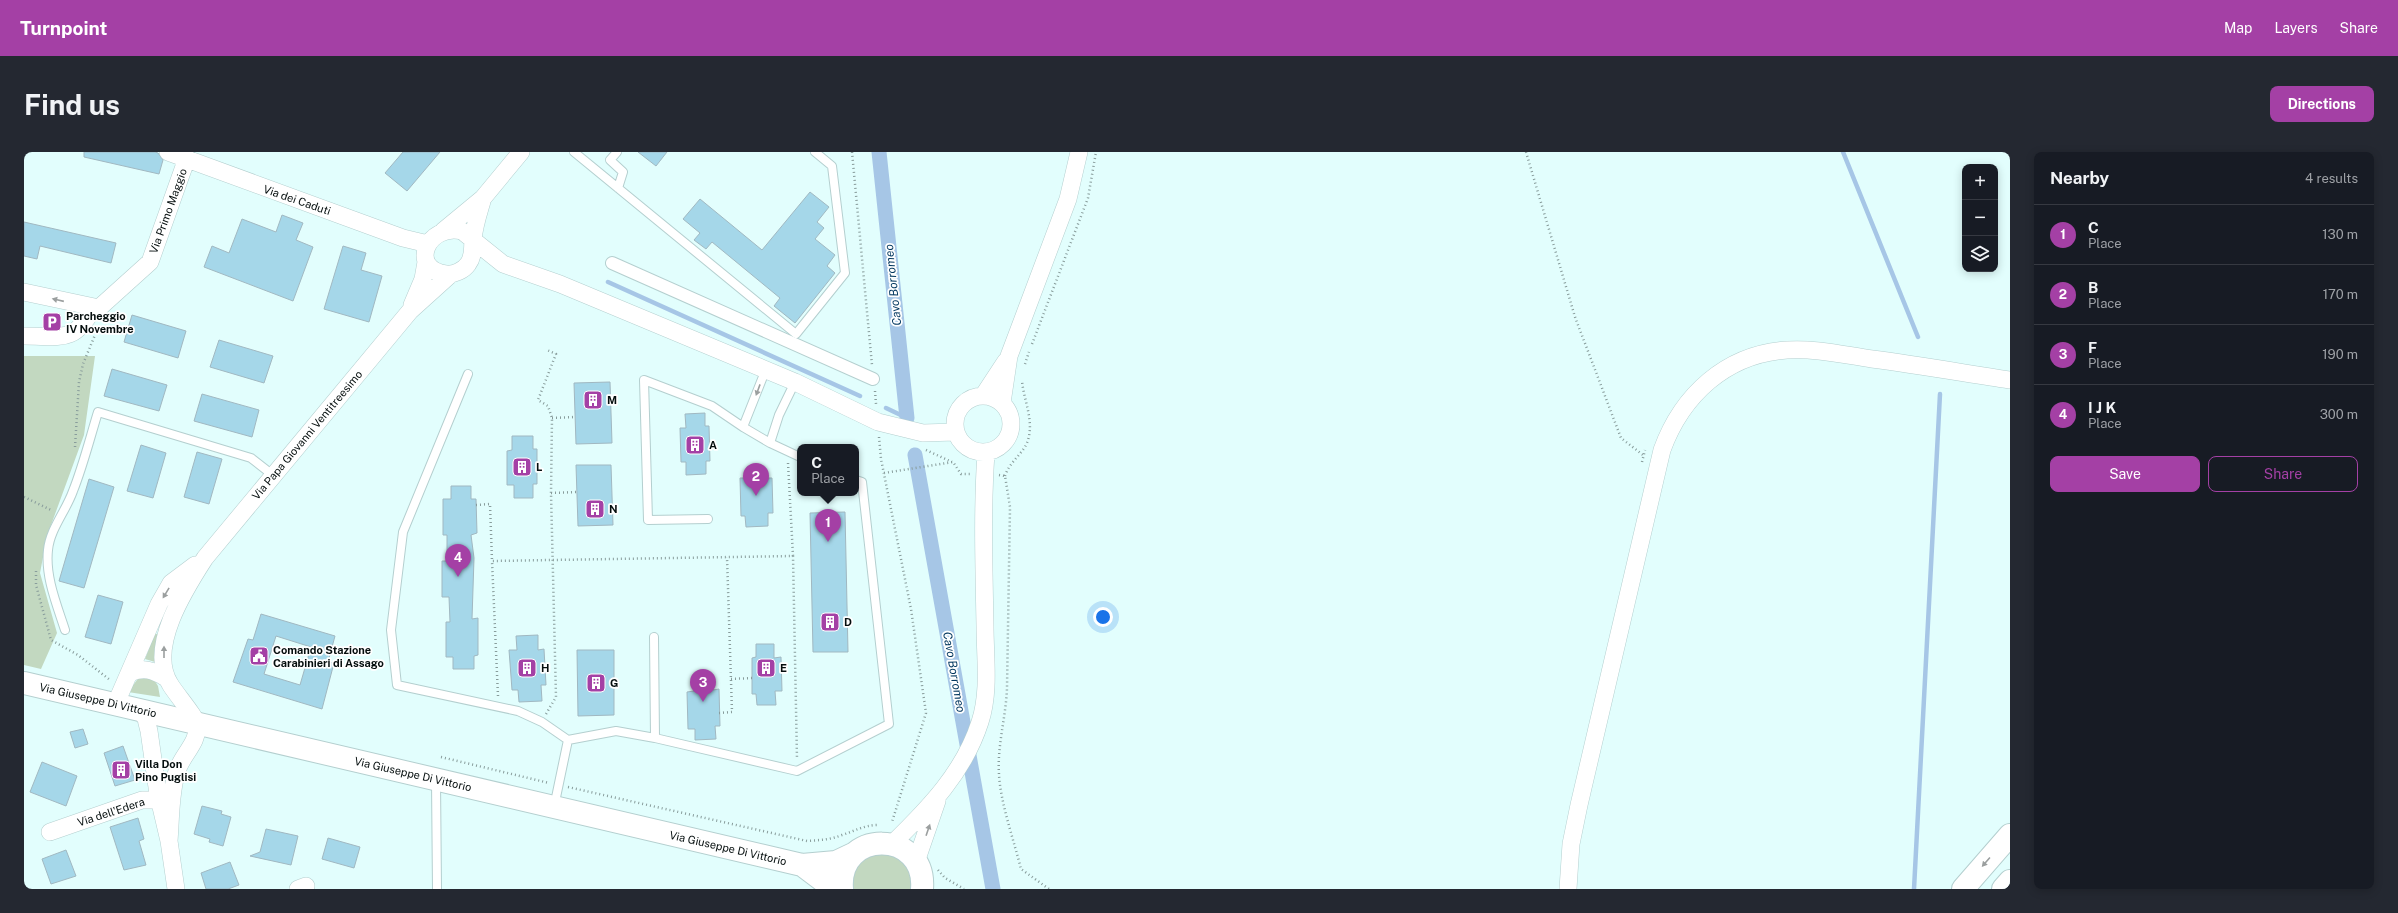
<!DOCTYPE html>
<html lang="en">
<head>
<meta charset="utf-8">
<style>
	:root { --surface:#171b24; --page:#242831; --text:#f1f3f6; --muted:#9ea1a6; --line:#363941; --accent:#a440a5 }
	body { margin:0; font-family:"Public Sans",sans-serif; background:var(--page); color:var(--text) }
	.controls { position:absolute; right:12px; top:12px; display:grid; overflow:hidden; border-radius:8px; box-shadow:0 2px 10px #0003 }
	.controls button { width:36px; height:36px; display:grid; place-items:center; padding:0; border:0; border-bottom:1px solid var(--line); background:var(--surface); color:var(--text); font:20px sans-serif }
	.you { position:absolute; left:1079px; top:465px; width:14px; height:14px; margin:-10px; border:3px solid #fff; border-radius:50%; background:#1a73e8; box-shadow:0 0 0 6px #1a73e833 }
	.badge { display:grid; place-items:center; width:26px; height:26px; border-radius:50%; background:var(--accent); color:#fff; font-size:13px; font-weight:700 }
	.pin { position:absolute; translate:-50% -33px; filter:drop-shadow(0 1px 2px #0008) }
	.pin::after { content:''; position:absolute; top:21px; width:14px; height:12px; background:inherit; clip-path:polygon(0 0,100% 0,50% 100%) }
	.popup { position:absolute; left:773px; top:292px; width:62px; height:52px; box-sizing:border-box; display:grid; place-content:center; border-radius:8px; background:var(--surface); filter:drop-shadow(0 1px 3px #0005); font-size:13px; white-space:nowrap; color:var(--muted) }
	.popup b { font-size:15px; color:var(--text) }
	.popup::after { content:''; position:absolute; left:50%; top:100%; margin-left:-8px; border:8px solid transparent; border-top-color:var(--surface) }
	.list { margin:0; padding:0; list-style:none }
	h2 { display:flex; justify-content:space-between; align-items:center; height:52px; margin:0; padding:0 16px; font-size:17px }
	h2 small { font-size:13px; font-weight:400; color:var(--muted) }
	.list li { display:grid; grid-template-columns:26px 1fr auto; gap:12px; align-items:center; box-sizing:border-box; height:60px; padding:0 16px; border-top:1px solid var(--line) }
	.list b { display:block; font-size:15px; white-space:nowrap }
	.list p { margin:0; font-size:13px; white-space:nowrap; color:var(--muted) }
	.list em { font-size:13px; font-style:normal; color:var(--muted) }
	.actions { display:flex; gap:8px; padding:12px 16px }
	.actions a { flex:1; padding:9px 0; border:1px solid var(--accent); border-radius:8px; text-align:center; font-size:14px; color:var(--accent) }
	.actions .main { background:var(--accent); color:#fff }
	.icon { flex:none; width:22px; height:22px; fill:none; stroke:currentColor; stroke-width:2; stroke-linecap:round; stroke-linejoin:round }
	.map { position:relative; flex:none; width:1986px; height:737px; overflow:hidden; border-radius:8px }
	header { display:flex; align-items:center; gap:24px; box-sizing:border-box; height:56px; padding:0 20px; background:var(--accent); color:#fff }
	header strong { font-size:19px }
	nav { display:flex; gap:22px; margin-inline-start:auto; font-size:14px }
	.intro { display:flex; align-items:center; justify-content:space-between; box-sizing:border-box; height:96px; padding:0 24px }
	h1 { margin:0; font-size:28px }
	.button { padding:10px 18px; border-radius:8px; background:var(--accent); color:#fff; font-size:14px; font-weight:700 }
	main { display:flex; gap:24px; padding:0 24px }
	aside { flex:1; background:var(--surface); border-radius:8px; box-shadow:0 2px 10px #0003 }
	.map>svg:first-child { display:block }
	.green { fill:#c2d8c0 }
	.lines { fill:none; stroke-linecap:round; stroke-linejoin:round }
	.stream { stroke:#a6c6e6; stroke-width:4.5 }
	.canal { stroke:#a6c6e6; stroke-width:15 }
	.building { fill:#a5d7e9; stroke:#a1b8c1; fill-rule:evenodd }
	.service-casing { stroke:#b4cfcf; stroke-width:10 }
	.pedestrian-casing { stroke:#b4cfcf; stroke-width:14 }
	.minor-casing { stroke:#b4cfcf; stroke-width:18 }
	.secondary-casing { stroke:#b4cfcf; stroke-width:24 }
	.path { stroke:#889c9b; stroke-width:2.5; stroke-dasharray:1 3; stroke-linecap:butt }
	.service { stroke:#fff; stroke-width:8 }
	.pedestrian { stroke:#fff; stroke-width:12 }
	.minor { stroke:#fff; stroke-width:17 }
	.secondary { stroke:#fff; stroke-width:22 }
	.oneway { fill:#9b9f9f }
	.labels { text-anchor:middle; stroke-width:3.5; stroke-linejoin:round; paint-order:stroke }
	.street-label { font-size:11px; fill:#050e0e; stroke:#fff }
	.poi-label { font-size:11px; font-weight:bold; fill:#050e0e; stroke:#fff; text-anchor:start }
	.water-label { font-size:12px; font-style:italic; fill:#01365e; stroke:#fff }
</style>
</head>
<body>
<header>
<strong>Turnpoint</strong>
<nav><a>Map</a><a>Layers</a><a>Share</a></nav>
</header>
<div class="intro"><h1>Find us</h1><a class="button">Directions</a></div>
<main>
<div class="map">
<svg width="1986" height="737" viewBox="0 0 1986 737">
	<rect width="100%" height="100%" fill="#e2fefd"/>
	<path class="green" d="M0 204H71L60 283 23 384 16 421 33 481 17 517 0 513Z
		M131 481 134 483 131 510 121 507Z
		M116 524 129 526 134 534 136 545 104 540Z
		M854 700C879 705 887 710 889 737H827C827 715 836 709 854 700Z"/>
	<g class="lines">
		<path class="stream" d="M1819 0 1894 185
			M584 130 836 244
			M862 256 883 266
			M1890 737 1916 242"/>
		<path class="canal" d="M855 0 883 266
			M891 303 969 737"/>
	</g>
	<path class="building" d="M60 0H131L134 1 139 8 135 22 60 5Z
		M379 0H416L383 39 361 21Z
		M614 0H643L632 14Z
		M786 40 805 55 793 70 800 76 791 87 811 103 803 114 811 121 771 171 750 154 756 146 688 90 682 97 670 88 676 81 659 67 676 47 738 98Z
		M258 63 279 71 272 88 289 95 269 149 180 115 188 94 205 101 218 67 252 80Z
		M0 70 92 91 87 111 16 94 13 107 0 104Z
		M319 94 342 101 337 118 358 124 345 170 300 157Z
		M108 163 162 179 154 206 100 190Z
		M195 188 249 204 240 231 186 215Z
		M88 217 143 233 135 259 80 244Z
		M586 230 588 291 552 292 550 231Z
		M178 242 235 258 228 285 170 269Z
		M681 261V274H685L686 309H682V322L662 323V310H657L656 276H662L661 262Z
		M488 284H509V297H513V332H509V346H490V333H483V299L488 298Z
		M117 293 142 301 129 346 103 339Z
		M173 300 198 307 185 352 160 345Z
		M552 313H587L589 373 554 374Z
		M723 315H739L740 326H748L749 361H744V374L722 375 721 364H717L716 326H723Z
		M65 327 90 335 60 436 35 429Z
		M427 334H447V347H452L453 381 447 383 450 406 448 467 454 466V503L450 504V517H429V505H422V470H426L425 445H418V409H423V383H419V347H427Z
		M821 360 824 500H789L786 361Z
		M74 443 99 450 87 492 61 485Z
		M237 462 311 484 304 510 310 511 298 557 209 530 224 487 229 488ZM252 484 287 495 276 533 240 522Z
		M514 483V498L520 497 522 533H517L518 549 495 550 494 538H488L485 498H493L492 484Z
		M732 492H750V506L757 505 758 539H751L752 553H733L732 542H728V506L732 505Z
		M553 498H590V563L554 564Z
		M669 524H689V538L695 537 696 574H691L692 587 671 588V577H664L663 540 670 539Z
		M59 577 64 592 51 596 46 580Z
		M99 594 111 628 91 634 80 601Z
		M18 610 53 624 42 654 6 640Z
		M178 654 198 659 197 662 207 665 199 694 185 690 186 687 170 682Z
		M114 666 120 687 115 689 122 713 100 718 86 675Z
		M242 677 274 684 267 713 226 704 236 700Z
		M304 686 336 695 330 716 298 707Z
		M42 698 52 724 27 732 18 707Z
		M206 710 215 733 204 737H182L177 721Z"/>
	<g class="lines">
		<defs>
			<path id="service" d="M550 0 772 182 821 121 808 14 791 0
				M593 0 586 8 599 20 594 36
				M742 217 719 275 746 291
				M444 222 379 380 367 478 373 533 494 559 518 570 544 588 530 655
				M771 230 755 263 746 291 776 305
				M684 367 624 368 620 228 688 254 719 275
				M41 478C33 453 21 425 24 398 26 377 42 359 49 339 59 314 66 286 74 260L227 306 250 324
				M631 586 773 619 865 572 838 330 832 328
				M544 588 592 579 631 586 630 485
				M412 629 413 737"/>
			<path id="pedestrian" d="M588 111 849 227"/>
			<path id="minor" d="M144 0 379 86 404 92
				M459 46C455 60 450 74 449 88 448 97 450 104 444 112 440 118 430 123 422 122 384 117 403 71 438 79L479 112 536 132 771 230 854 270 899 281 931 280
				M419 79 459 46 497 0
				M0 140 75 156 126 110 163 6
				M388 153 399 127 402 110
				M0 184C37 184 50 192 69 156
				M931 272a28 28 0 1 1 56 0a28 28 0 1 1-56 0Z
				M959 244 982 209
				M978 251 985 204 1044 47 1055 0
				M106 521C120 515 129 518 142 526
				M92 551 135 452 147 431 171 413
				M116 557 122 567 125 579 134 642 145 689 152 737
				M26 680 118 648H146
				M145 689C147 666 146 641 153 619 158 603 175 590 173 573 173 566 151 541 146 532 123 496 161 437 181 406L386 159 427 122
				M868 692C905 656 940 620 956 570 966 540 961 505 961 474 960 416 958 358 962 301
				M892 710 913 649
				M274 737 282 734
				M1544 737 1547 692 1555 653 1638 298C1658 243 1702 202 1763 198 1791 196 1820 203 1848 207 1894 213 1940 221 1986 228"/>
			<path id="secondary" d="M0 531 778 713 812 710 831 701
				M778 713 810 737
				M818 737C813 676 903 677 898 737
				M1939 737 1986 683
				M1979 737 1986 729"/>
		</defs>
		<use href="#service" class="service-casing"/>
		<use href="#pedestrian" class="pedestrian-casing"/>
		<use href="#minor" class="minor-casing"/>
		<use href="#secondary" class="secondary-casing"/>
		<path class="path" d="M828 0 848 213
			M1502 0 1551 165 1597 286 1619 303
			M1008 192 1064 46 1072 0
			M1001 212 1005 200
			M851 239 852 252
			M528 266 551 265
			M855 285 857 307 887 457 902 561 868 670
			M51 295 55 230 59 212 71 183
			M902 298 928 310
			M1618 310 1621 298
			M764 311 769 404
			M860 321 929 310 937 322H946
			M975 323 981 324 986 355 983 536C982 565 973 594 975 622 976 649 990 689 997 717L1025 737
			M981 324C985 311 996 304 1002 293 1012 272 1000 250 998 229
			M527 341 553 340
			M0 345 27 358
			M452 353 466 352 468 409
			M12 419V433L27 488 54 503 86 528
			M707 527 728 526
			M474 544 468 409 769 404 773 607
			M695 561 708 560 703 405
			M522 562 532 545 527 341 528 266 524 254 514 248 532 202 523 198
			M417 605 525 631
			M544 635 783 689C795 688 806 688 818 683 831 679 840 673 854 673
			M914 718 921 726 940 737"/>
		<use href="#service" class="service"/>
		<use href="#pedestrian" class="pedestrian"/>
		<use href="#minor" class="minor"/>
		<use href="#secondary" class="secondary"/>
	</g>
	<defs><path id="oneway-solid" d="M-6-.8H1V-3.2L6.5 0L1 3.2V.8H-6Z"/></defs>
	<g class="oneway">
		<use href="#oneway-solid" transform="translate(34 148) rotate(-167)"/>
		<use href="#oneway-solid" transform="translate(734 238) rotate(110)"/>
		<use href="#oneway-solid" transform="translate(142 441) rotate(121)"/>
		<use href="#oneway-solid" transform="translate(140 500) rotate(-90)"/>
		<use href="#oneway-solid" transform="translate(904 678) rotate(-71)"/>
		<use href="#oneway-solid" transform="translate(1962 710) rotate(131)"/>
	</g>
	<defs>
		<symbol id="parking-square" viewBox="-11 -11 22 22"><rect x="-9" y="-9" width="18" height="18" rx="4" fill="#a440a5" stroke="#fff"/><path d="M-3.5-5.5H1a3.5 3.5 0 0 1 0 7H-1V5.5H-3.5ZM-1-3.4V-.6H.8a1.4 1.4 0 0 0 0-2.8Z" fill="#fff"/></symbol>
		<symbol id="building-square" viewBox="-11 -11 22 22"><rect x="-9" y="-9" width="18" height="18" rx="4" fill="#a440a5" stroke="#fff"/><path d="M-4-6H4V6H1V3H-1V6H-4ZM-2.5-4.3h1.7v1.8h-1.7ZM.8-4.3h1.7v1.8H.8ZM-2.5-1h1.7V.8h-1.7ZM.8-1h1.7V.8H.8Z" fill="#fff"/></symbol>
		<symbol id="civic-square" viewBox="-11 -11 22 22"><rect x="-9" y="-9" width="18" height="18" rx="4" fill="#a440a5" stroke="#fff"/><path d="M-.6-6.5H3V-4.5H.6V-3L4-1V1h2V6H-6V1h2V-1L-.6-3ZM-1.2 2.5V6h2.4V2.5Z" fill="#fff"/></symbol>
	</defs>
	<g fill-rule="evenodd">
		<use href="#parking-square" x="17" y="159" width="22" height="22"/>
		<use href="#building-square" x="558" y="237" width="22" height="22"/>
		<use href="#building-square" x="660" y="282" width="22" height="22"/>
		<use href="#building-square" x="487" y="304" width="22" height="22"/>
		<use href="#building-square" x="560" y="346" width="22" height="22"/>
		<use href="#building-square" x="795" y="459" width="22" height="22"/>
		<use href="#civic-square" x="224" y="493" width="22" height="22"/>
		<use href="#building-square" x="492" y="505" width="22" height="22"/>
		<use href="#building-square" x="731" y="505" width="22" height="22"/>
		<use href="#building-square" x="561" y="520" width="22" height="22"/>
		<use href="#building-square" x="86" y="607" width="22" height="22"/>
	</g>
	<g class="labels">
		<g class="street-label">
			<text transform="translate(273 48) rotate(19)" y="4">Via dei Caduti</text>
			<text transform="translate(144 59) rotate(-70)" y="4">Via Primo Maggio</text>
			<text transform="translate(283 283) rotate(-50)" y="4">Via Papa Giovanni Ventitreesimo</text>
			<text transform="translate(74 548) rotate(13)" y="4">Via Giuseppe Di Vittorio</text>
			<text transform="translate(389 622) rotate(13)" y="4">Via Giuseppe Di Vittorio</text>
			<text transform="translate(87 660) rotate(-18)" y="4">Via dell'Edera</text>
			<text transform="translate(704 696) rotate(13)" y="4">Via Giuseppe Di Vittorio</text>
		</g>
		<g class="poi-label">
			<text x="42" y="168">Parcheggio<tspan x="42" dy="13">IV Novembre</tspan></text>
			<text x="583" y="252">M</text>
			<text x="685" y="297">A</text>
			<text x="512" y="319">L</text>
			<text x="585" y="361">N</text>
			<text x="820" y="474">D</text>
			<text x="249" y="502">Comando Stazione<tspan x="249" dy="13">Carabinieri di Assago</tspan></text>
			<text x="517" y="520">H</text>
			<text x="756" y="520">E</text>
			<text x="586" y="535">G</text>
			<text x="111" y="616">Villa Don<tspan x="111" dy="13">Pino Puglisi</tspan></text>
		</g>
		<g class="water-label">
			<text transform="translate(869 133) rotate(-96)" y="4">Cavo Borromeo</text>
			<text transform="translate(930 520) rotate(80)" y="4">Cavo Borromeo</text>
		</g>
	</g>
</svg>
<div class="controls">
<button>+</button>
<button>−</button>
<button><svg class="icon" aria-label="layers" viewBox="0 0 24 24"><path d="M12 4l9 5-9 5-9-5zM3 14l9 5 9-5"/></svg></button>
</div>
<div class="you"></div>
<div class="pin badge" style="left:804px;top:390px">1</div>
<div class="popup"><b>C</b>Place</div>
<div class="pin badge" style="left:732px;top:344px">2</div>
<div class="pin badge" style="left:679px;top:550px">3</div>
<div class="pin badge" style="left:434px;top:425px">4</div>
</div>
<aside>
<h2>Nearby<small>4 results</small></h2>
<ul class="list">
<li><span class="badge">1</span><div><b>C</b><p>Place</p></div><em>130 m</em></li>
<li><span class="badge">2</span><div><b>B</b><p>Place</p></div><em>170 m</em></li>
<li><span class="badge">3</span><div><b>F</b><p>Place</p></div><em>190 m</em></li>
<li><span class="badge">4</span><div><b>I J K</b><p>Place</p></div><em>300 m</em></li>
</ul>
<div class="actions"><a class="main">Save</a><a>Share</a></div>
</aside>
</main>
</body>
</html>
